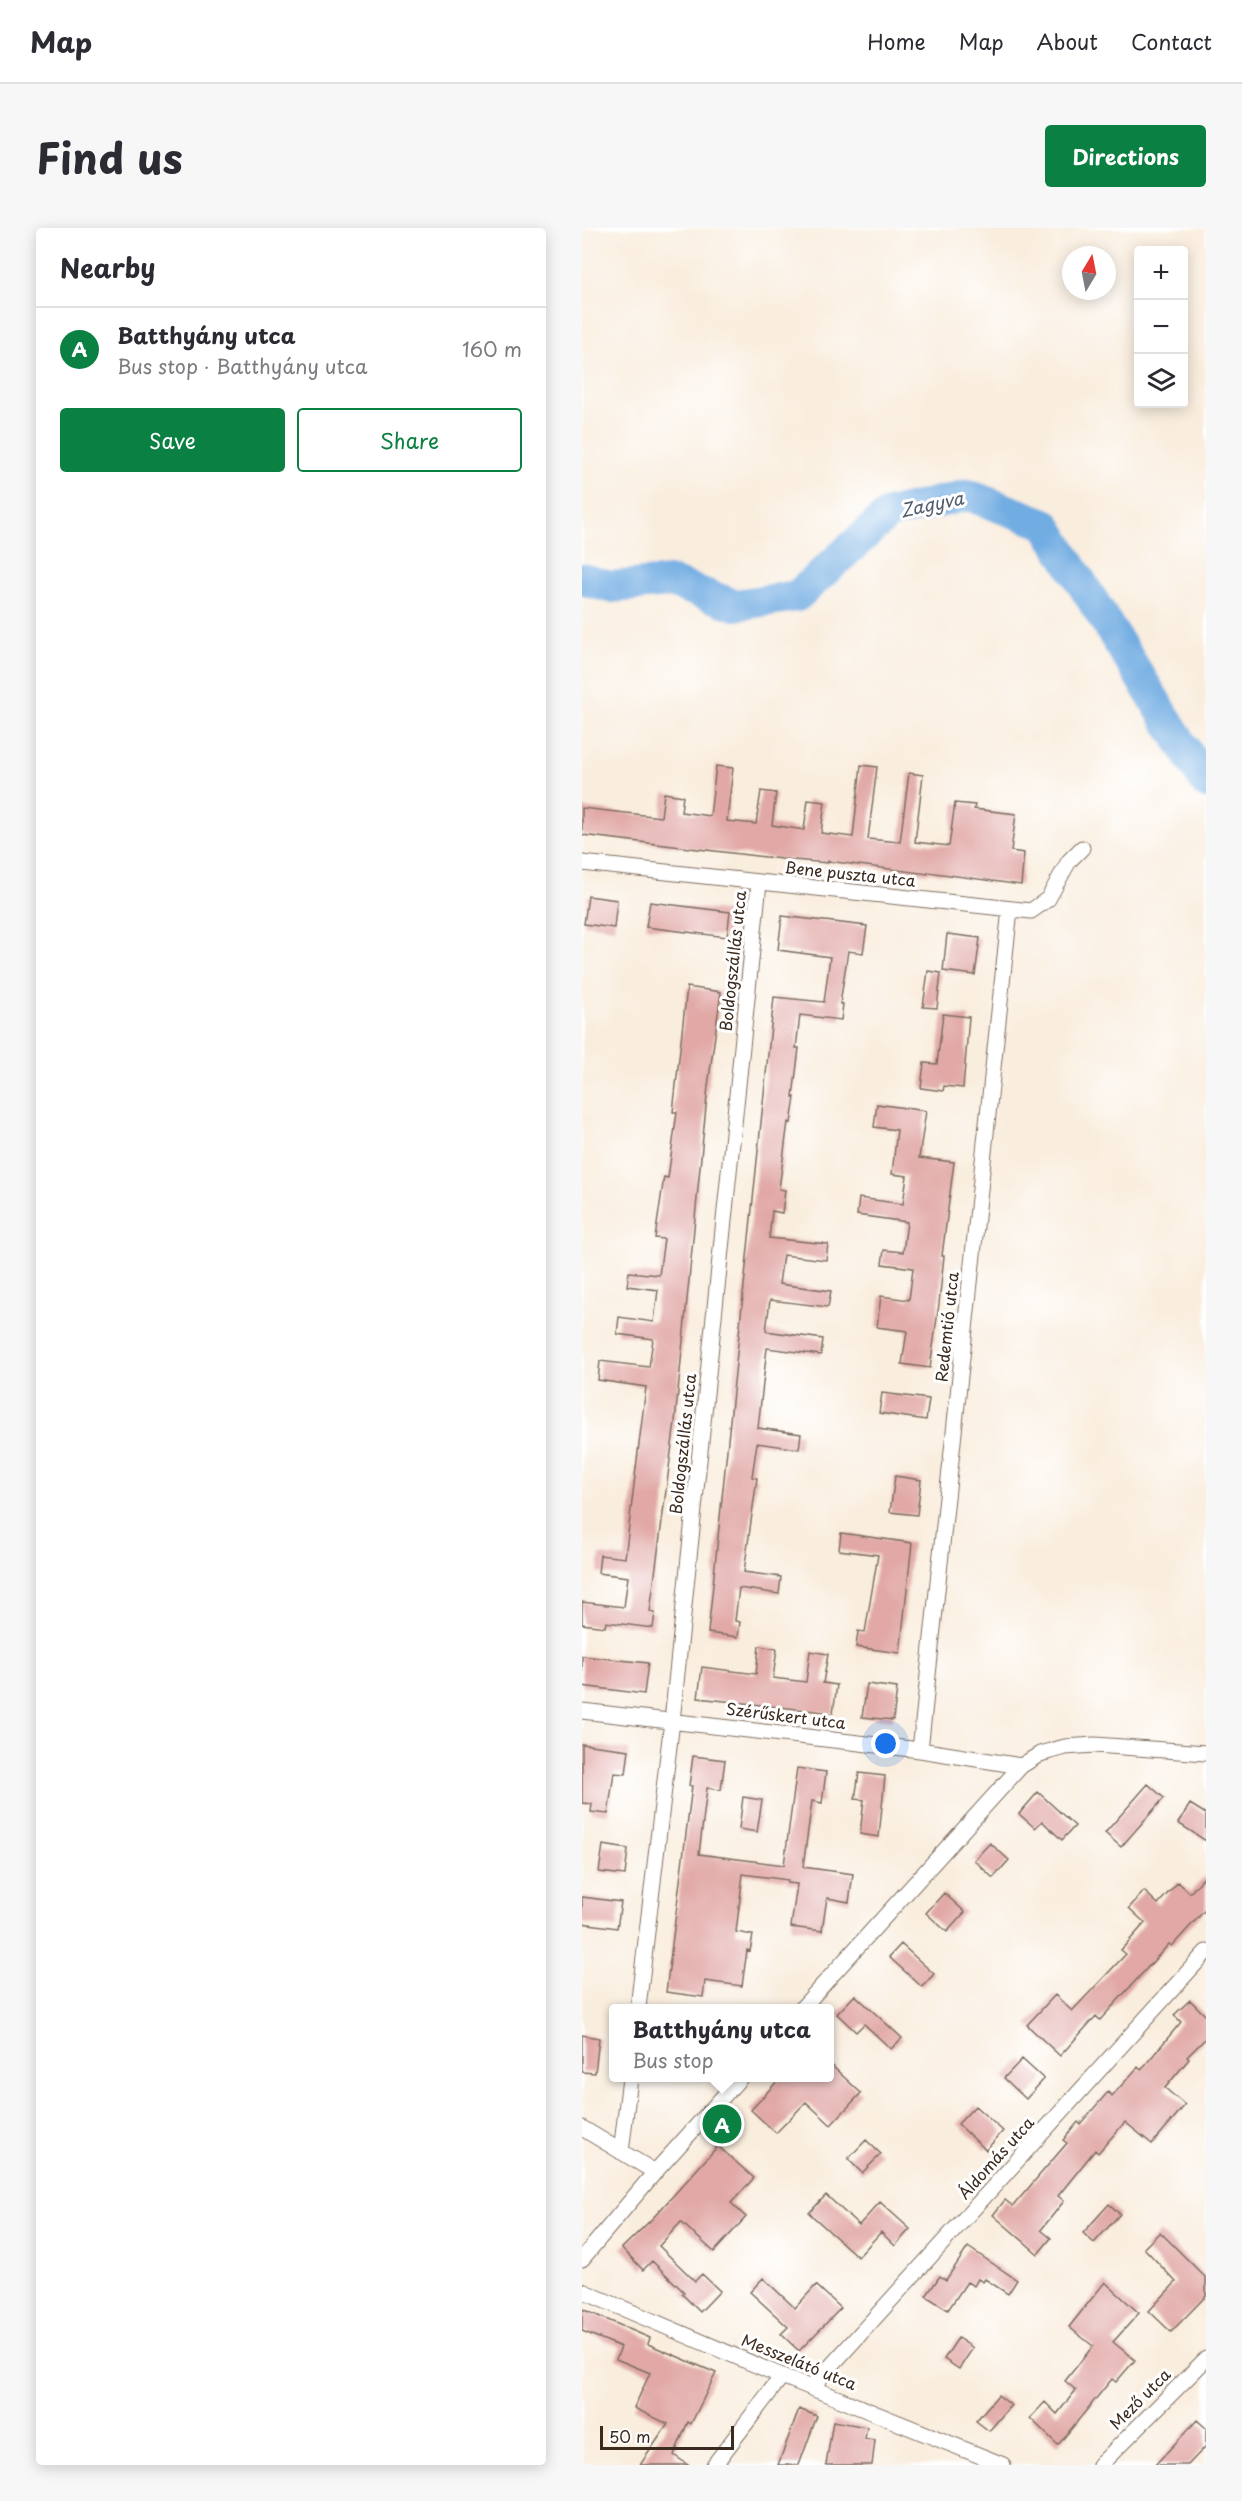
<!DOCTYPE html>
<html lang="en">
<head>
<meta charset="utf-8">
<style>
	:root { --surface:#fff; --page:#f7f7f7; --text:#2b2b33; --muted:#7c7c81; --line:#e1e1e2; --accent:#0b8043 }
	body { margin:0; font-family:"Playpen Sans",sans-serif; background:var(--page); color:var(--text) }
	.controls { position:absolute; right:18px; top:18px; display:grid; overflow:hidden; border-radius:6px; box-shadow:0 3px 15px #0003 }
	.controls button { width:54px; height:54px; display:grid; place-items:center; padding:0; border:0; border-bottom:2px solid var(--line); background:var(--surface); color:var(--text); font:30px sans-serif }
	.compass { position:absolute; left:480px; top:18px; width:54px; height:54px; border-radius:50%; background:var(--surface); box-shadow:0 3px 15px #0003; rotate:10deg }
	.scale { position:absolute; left:18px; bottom:15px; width:134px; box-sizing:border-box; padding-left:6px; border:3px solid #3b2a1e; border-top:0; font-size:16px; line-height:21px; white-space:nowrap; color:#3b2a1e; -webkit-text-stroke:4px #fff; paint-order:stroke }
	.you { position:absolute; left:304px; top:1516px; width:21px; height:21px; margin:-15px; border:4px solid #fff; border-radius:50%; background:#1a73e8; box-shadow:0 0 0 9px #1a73e833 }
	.badge { display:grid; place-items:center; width:39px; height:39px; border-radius:50%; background:var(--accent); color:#fff; font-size:20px; font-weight:700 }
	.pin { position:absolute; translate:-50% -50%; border:3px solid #fff; box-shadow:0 2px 6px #0006 }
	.popup { position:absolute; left:27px; top:1776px; width:225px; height:78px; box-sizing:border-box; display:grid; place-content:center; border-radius:6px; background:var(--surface); filter:drop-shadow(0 2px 4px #0005); font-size:20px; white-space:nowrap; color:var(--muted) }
	.popup b { font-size:22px; color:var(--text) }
	.popup::after { content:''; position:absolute; left:50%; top:100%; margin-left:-12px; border:12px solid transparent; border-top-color:var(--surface) }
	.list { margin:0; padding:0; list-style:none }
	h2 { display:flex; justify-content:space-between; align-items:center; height:78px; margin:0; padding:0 24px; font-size:26px }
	h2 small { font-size:20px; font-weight:400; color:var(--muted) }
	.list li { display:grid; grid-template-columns:39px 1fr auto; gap:18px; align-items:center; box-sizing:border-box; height:84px; padding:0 24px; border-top:2px solid var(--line) }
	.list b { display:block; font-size:22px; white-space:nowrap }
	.list p { margin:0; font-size:20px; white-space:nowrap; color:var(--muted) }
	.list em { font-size:20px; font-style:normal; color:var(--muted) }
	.actions { display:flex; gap:12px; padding:18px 24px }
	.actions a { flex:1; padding:14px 0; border:2px solid var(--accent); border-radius:6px; text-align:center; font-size:21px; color:var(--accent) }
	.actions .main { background:var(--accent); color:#fff }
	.icon { flex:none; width:33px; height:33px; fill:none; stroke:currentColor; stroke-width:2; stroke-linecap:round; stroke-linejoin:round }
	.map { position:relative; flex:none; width:624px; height:2237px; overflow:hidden; border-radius:6px }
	header { display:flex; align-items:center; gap:36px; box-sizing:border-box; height:84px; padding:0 30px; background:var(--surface); border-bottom:2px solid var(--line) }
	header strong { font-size:28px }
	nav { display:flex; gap:33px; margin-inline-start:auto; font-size:21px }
	.intro { display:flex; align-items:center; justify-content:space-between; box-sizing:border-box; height:144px; padding:0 36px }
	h1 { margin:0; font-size:42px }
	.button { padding:15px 27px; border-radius:6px; background:var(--accent); color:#fff; font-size:21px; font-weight:700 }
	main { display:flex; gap:36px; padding:0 36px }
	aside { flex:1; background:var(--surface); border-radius:6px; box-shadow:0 3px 15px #0003 }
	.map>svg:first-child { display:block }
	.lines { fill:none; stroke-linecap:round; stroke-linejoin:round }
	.river { stroke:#71ace2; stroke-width:32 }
	.building { fill:#e1a8a6 }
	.street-casing { stroke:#7e6e61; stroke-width:17 }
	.street { stroke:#fff; stroke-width:15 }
	.labels { text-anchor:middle; stroke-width:6; stroke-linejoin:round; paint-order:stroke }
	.street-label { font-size:16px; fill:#3b2a1e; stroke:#fff }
	.water-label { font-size:18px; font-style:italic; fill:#515e6c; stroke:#fff }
</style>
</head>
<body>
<header>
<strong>Map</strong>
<nav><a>Home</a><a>Map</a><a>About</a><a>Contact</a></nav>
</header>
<div class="intro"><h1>Find us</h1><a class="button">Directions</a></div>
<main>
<aside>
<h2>Nearby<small></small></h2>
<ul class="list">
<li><span class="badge">A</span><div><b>Batthyány utca</b><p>Bus stop · Batthyány utca</p></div><em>160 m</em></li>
</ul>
<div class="actions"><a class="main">Save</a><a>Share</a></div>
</aside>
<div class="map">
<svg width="624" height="2237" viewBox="0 0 624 2237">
	<rect width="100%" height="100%" fill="#fff"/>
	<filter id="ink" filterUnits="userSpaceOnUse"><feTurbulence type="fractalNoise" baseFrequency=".0167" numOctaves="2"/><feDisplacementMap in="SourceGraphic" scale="12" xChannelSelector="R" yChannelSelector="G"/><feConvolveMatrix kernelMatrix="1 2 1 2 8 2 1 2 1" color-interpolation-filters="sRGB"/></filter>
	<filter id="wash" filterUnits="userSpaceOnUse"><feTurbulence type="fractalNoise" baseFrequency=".008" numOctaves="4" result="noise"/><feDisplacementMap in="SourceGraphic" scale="24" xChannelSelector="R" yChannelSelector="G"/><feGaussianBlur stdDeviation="1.35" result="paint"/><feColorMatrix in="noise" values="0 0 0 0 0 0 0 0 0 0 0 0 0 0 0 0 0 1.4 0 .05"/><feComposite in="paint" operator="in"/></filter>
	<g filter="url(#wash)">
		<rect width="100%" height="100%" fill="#f9eddd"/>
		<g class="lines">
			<path class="river" d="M0 351 28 359 89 354 153 377 215 368 306 286 386 267 463 296 624 555"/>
		</g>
		<g id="blocks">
			<path class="building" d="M279 537 295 539 286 611 318 614 327 545 341 547 333 614 367 618 373 575 393 577 392 581 434 586 429 623 442 625 439 657 346 644V646L246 633V635L200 631 0 607V580L79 589 82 565 101 568 99 584 128 588 134 538 151 540 145 593 174 596 179 563 194 565 190 597 222 602 226 572 243 574 239 605 271 609Z
				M6 668 35 672 32 700 2 696Z
				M68 674 148 684 145 709 64 699Z
				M200 688 285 698 281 725 266 723 258 776H261L259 792 218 787 214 820H217L211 869H213L209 895 206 894 197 961 203 962 200 985 190 983 187 1010 246 1016 244 1032 201 1027 197 1056 249 1063 246 1079 188 1072 184 1103 241 1111 239 1127 185 1120 176 1200 219 1206 217 1221 175 1215 170 1249 175 1250 162 1344 199 1349 197 1366 157 1360 153 1393 158 1394 156 1409 126 1405 192 769 242 774 248 729 196 722Z
				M365 706 398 710 393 747 361 743Z
				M346 743 359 745 355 780 341 779Z
				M105 759 139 764 126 858 93 1194 68 1384 73 1385 71 1400 24 1394 23 1399 0 1396V1374L42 1379 46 1349 16 1345 18 1327 43 1330 64 1159 16 1152 18 1133 67 1139 71 1111 35 1106 37 1089 72 1094 76 1062 45 1058 47 1044 77 1047 82 1011 73 1010 82 949 86 950 95 884H91Z
				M361 786 387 789 381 860 362 858 361 863 339 860 342 835 355 836Z
				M295 876 344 883 337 930 372 934 360 1028H362L357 1076 348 1140 320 1136 325 1103 295 1099 299 1068 327 1072 331 1040 300 1036 302 1022 321 1024 325 994 275 987 277 970 321 976 325 948 310 946 315 902 292 899Z
				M300 1165 347 1171 344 1192 297 1185Z
				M313 1248 339 1252 335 1287 308 1284Z
				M259 1305 330 1315 318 1425 274 1419 276 1403 283 1404 296 1327 257 1322Z
				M177 1418 195 1421 191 1450 224 1454 228 1423 246 1426 241 1455 255 1457 251 1485 116 1470 120 1439 174 1446Z
				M0 1428 66 1435 62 1466 0 1458Z
				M285 1456 315 1460 311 1492 280 1489Z
				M0 1516 47 1522 44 1546 32 1545 26 1586 9 1584 10 1576 0 1575Z
				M111 1528 143 1532 139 1562 125 1560 117 1626 202 1637 215 1540 244 1544 240 1575 230 1573 221 1639 271 1646 267 1674 245 1670 240 1703 209 1699 215 1656 205 1655 206 1652 161 1646 154 1704 171 1707 168 1723 165 1722 160 1758 123 1753 121 1769 84 1764 110 1558H107Z
				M277 1545 303 1548 297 1609 278 1606 282 1572 273 1571Z
				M566 1556 582 1570 539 1619 523 1605Z
				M456 1564 493 1598 480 1612 460 1593 453 1600 437 1586Z
				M161 1569 180 1572 175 1604 157 1601Z
				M608 1576 624 1586V1613L596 1595Z
				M408 1615 427 1632 411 1650 392 1632Z
				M21 1617 46 1621 43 1647 17 1644Z
				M624 1647V1681L590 1718 587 1716 518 1792 514 1788 478 1828 445 1797 473 1767 490 1783 544 1726 539 1722 563 1695 547 1680 562 1663 576 1676 596 1654 608 1665Z
				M362 1665 383 1684 365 1704 344 1685Z
				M0 1669 39 1674 35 1700 0 1695Z
				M319 1716 352 1746 340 1759 307 1729Z
				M273 1767 320 1810 309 1821 282 1796 274 1804 255 1786Z
				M608 1772 624 1788V1810L605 1829 607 1831 583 1860 603 1877 570 1916 543 1894 516 1925 513 1922 476 1968 482 1973 459 2002 469 2010 456 2026 411 1987 423 1972 431 1978 485 1915 481 1912 496 1894 498 1896 526 1864 530 1868 556 1839 559 1842 599 1794 592 1787Z
				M0 1807 17 1810 13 1845 0 1844Z
				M440 1831 462 1851 444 1871 422 1850Z
				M248 1836 279 1865 249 1897 224 1874 194 1905 169 1882 198 1850H248Z
				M393 1878 421 1903 404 1922 376 1896Z
				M284 1912 299 1926 280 1945 266 1931Z
				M136 1918 172 1950 149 1975 164 1989 132 2024 99 1994 77 2018 113 2053 120 2046 138 2063 118 2084 100 2066 102 2064 70 2033 61 2042 40 2020 70 1991Z
				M244 1967 277 1997 298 1974 328 2001 313 2018 299 2004 276 2029 227 1985Z
				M527 1976 538 1986 512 2015 501 2005Z
				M578 2004 624 2050V2068L589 2104 567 2083 594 2054 562 2020Z
				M386 2019 435 2052 426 2066 403 2051 401 2054 396 2051 392 2058 385 2054 366 2082 344 2068 358 2048 364 2052Z
				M181 2050 213 2080 234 2057 259 2080 217 2123 199 2106 206 2099 168 2064Z
				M523 2054 557 2085 531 2114 553 2132 534 2154 530 2151 476 2217 448 2190 463 2174 475 2186 494 2162 483 2153 511 2118 487 2099Z
				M0 2081 68 2110 66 2116 134 2145 109 2196 106 2194 92 2227 106 2237H58L86 2196 52 2180 68 2145 34 2131 39 2119 0 2103Z
				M376 2110 391 2120 377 2141 362 2131Z
				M416 2167 429 2177 407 2203 394 2193Z
				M217 2181 235 2188 217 2237H196Z
				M615 2192 624 2200V2218L606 2237H573Z
				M251 2193 285 2199 283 2211 293 2212 290 2237H244Z"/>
		</g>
	</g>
	<g filter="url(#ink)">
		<use href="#blocks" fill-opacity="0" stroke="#7e6e61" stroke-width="1.5"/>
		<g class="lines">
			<defs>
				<path id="street" d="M0 635 449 683 466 671 487 633 500 620
					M0 1483 338 1522 439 1538
					M338 1522 428 681
					M56 1780 90 1493 177 655
					M220 1780 439 1538 458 1526 483 1519 513 1517 624 1525
					M0 1900 73 1944
					M39 1924 48 1850
					M0 2031 73 1944 158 1850
					M0 2063 200 2148 421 2237
					M230 2159 624 1724
					M132 2237 200 2148
					M518 2237 624 2131"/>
			</defs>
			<use href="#street" class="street-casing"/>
			<use href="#street" class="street"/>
		</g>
	</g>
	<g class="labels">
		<g class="street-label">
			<text transform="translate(268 646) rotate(6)" y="6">Bene puszta utca</text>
			<text transform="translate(151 733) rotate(-84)" y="6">Boldogszállás utca</text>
			<text transform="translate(365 1099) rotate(-84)" y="6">Redemtió utca</text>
			<text transform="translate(101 1216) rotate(-84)" y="6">Boldogszállás utca</text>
			<text transform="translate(204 1488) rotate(7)" y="6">Szérűskert utca</text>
			<text transform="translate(414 1930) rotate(-48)" y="6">Áldomás utca</text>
			<text transform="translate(217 2134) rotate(22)" y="6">Messzelátó utca</text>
			<text transform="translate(558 2171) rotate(-45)" y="6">Mező utca</text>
		</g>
		<g class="water-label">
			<text transform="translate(350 277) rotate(-12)" y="6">Zagyva</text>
		</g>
	</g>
</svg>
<div class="controls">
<button>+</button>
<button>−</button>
<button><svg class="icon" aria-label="layers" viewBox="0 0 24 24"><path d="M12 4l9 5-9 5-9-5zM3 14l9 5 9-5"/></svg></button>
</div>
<svg class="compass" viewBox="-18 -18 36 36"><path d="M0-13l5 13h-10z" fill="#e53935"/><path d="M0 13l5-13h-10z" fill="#7c7c81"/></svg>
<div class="scale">50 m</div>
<div class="you"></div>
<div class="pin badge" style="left:140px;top:1896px">A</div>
<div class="popup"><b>Batthyány utca</b>Bus stop</div>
</div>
</main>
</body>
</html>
